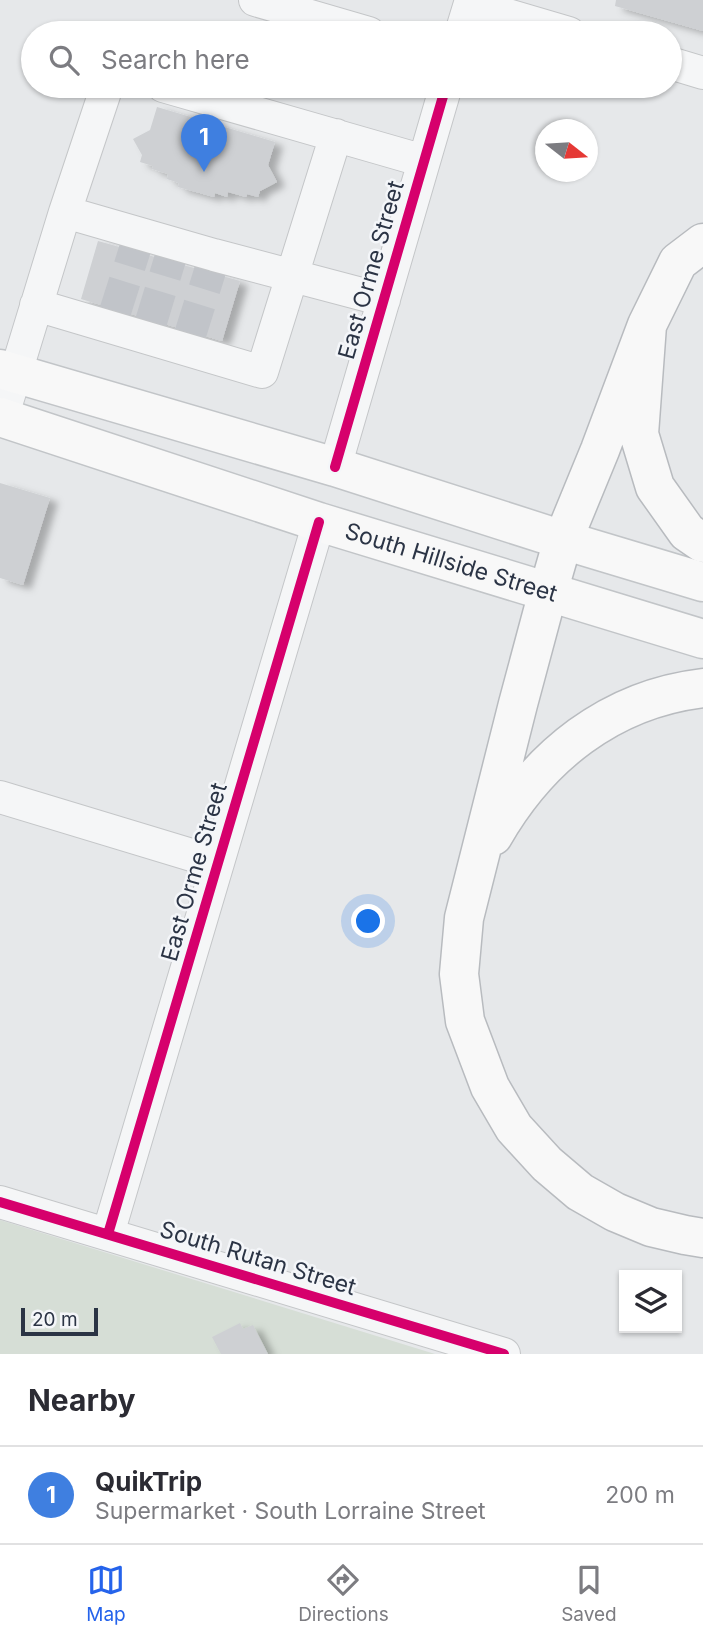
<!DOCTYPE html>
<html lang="en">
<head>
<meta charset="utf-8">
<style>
	:root { --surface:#fff; --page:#f7f7f7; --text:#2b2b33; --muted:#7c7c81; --line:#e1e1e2; --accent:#2563eb }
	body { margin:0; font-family:Inter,sans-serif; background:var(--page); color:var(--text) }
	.controls { position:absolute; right:21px; bottom:21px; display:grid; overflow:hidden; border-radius:0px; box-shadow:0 2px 5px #0004 }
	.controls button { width:63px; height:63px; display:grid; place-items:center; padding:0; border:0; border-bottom:2px solid var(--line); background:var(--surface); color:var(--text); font:35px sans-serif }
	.compass { position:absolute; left:535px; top:119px; width:63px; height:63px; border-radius:50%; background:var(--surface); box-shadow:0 2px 5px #0004; rotate:107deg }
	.scale { position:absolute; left:21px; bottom:18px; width:77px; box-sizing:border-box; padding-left:7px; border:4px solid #2b3445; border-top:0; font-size:19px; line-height:24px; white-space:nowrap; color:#2b3445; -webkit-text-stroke:5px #f4f6f9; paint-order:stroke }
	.you { position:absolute; left:369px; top:922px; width:24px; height:24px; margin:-18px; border:5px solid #fff; border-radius:50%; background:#1a73e8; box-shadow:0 0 0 10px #1a73e833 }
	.badge { display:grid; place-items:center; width:46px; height:46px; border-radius:50%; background:var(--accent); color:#fff; font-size:23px; font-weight:700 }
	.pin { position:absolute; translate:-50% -58px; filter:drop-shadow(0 2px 4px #0008) }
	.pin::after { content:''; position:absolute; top:37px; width:24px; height:21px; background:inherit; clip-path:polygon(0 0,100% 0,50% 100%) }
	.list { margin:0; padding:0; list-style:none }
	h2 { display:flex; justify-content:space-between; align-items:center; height:91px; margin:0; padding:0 28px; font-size:30px }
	h2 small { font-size:23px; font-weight:400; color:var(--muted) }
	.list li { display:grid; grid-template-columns:46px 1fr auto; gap:21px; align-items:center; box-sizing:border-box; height:98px; padding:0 28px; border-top:2px solid var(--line) }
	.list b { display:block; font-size:26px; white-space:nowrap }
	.list p { margin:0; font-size:23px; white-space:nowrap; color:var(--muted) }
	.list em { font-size:23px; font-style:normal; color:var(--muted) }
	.icon { flex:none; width:38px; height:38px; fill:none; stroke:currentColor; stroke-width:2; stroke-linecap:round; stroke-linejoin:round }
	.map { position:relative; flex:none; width:703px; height:1354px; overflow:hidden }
	.search { position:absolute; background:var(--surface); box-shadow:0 2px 5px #0004; left:21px; right:21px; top:21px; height:77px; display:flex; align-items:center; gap:18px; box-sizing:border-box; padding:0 24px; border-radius:38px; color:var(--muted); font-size:26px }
	.sheet { height:189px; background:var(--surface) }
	nav { display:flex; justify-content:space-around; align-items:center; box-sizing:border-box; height:98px; border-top:2px solid var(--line); background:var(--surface); font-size:19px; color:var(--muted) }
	nav a { display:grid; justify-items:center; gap:4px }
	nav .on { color:var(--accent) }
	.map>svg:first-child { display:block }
	.green { fill:#d6ded6 }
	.building { fill:#ced0d3; filter:url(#shadow) }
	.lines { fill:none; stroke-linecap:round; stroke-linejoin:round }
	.minor-tunnel { stroke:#c1c4c9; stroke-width:32; stroke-dasharray:32 16; stroke-linecap:butt }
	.minor-casing { stroke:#c4c6c8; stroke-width:34 }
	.major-casing { stroke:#c2c5c8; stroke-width:41 }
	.highway-casing { stroke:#b8bbbf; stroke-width:41 }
	.minor { stroke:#f5f6f7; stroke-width:32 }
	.major { stroke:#f8f8f8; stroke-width:38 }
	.highway { stroke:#f8f8f8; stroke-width:38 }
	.cycleway-casing { stroke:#f4f6f9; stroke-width:15 }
	.cycleway { stroke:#d6006c; stroke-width:10 }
	.labels { text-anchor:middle; stroke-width:5; stroke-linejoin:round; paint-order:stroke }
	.street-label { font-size:23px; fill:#2b3445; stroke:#f4f6f9 }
</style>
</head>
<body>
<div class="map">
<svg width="703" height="1354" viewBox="0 0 703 1354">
	<defs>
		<filter id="shadow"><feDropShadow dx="8" dy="4.5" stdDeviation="3.5" flood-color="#0004"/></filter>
	</defs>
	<rect width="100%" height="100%" fill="#e6e8ea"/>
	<path class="green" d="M0 1220 435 1354H0Z"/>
	<path class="building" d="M616 0H703V31L615 6Z
		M157 107 275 142 268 165 277 182 260 191 258 197 247 194 246 197 228 192 227 197 215 193 214 197 178 187 179 183 167 179 168 174 152 169 153 166 140 162 142 155 133 139 150 130Z
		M98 241 240 281 222 341 81 299Z
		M0 483 50 498 23 585 0 578Z
		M240 1323 243 1329 253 1325 268 1354H221L212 1337Z"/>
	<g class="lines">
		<path class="minor-tunnel" d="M115 312 136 246
			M151 322 171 256
			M190 335 211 268"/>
		<defs>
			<path id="minor" d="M255 0 369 33
				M470 4 569 33
				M461 33 471 0
				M670 63 703 73
				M163 86 424 161
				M65 212 214 255 384 300
				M36 305 262 372 336 135
				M2 418 65 212 107 86H109
				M335 467 446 86
				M0 797 218 863
				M0 1202 504 1354
				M108 1234 319 522"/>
			<g id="major">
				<path d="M0 369 335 467 563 540 703 582"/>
				<path id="s1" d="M0 417 319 522 703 639"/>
			</g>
			<path id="highway" d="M703 243 678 262 647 325 639 434 655 487 687 532 703 543
				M647 325 600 450 563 540 548 592 518 704 464 918 459 974 465 1021 490 1087 514 1128 547 1164 580 1192 615 1212 651 1227 685 1235 703 1238
				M493 836C539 756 610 699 703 688"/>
		</defs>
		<use href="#minor" class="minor-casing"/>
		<use href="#major" class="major-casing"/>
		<use href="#highway" class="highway-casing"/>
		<use href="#minor" class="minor"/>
		<use href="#major" class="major"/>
		<use href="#highway" class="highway"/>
		<defs>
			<path id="cycleway" d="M335 467 446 86
				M0 1202 504 1354
				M108 1234 319 522"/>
		</defs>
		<use href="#cycleway" class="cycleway-casing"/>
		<use href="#cycleway" class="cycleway"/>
	</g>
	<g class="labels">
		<g class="street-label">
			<text transform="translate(371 270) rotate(-74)" y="8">East Orme Street</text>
			<text dy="8" stroke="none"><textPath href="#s1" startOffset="474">South Hillside Street</textPath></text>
			<text transform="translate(194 872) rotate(-74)" y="8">East Orme Street</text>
			<text transform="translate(258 1258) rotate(17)" y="8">South Rutan Street</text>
		</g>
	</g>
</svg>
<div class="controls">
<button><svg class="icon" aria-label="layers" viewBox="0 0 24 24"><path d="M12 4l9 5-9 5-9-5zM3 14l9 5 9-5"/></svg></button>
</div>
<svg class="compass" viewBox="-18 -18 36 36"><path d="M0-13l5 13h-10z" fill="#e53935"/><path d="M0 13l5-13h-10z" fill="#7c7c81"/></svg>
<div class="scale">20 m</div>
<div class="you"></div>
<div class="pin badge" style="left:204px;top:172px;background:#3f7fe0">1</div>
<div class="search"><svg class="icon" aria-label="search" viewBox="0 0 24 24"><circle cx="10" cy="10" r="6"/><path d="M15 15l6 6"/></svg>Search here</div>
</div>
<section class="sheet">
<h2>Nearby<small></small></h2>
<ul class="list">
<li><span class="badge" style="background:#3f7fe0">1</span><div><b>QuikTrip</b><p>Supermarket · South Lorraine Street</p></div><em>200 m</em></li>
</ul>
</section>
<nav>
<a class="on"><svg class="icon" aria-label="map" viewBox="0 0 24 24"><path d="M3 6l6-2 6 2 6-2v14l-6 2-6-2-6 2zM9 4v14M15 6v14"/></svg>Map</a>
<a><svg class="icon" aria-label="directions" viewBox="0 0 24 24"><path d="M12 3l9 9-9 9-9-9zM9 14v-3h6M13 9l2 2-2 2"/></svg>Directions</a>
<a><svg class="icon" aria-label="saved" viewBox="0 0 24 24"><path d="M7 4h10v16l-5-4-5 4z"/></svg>Saved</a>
</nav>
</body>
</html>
